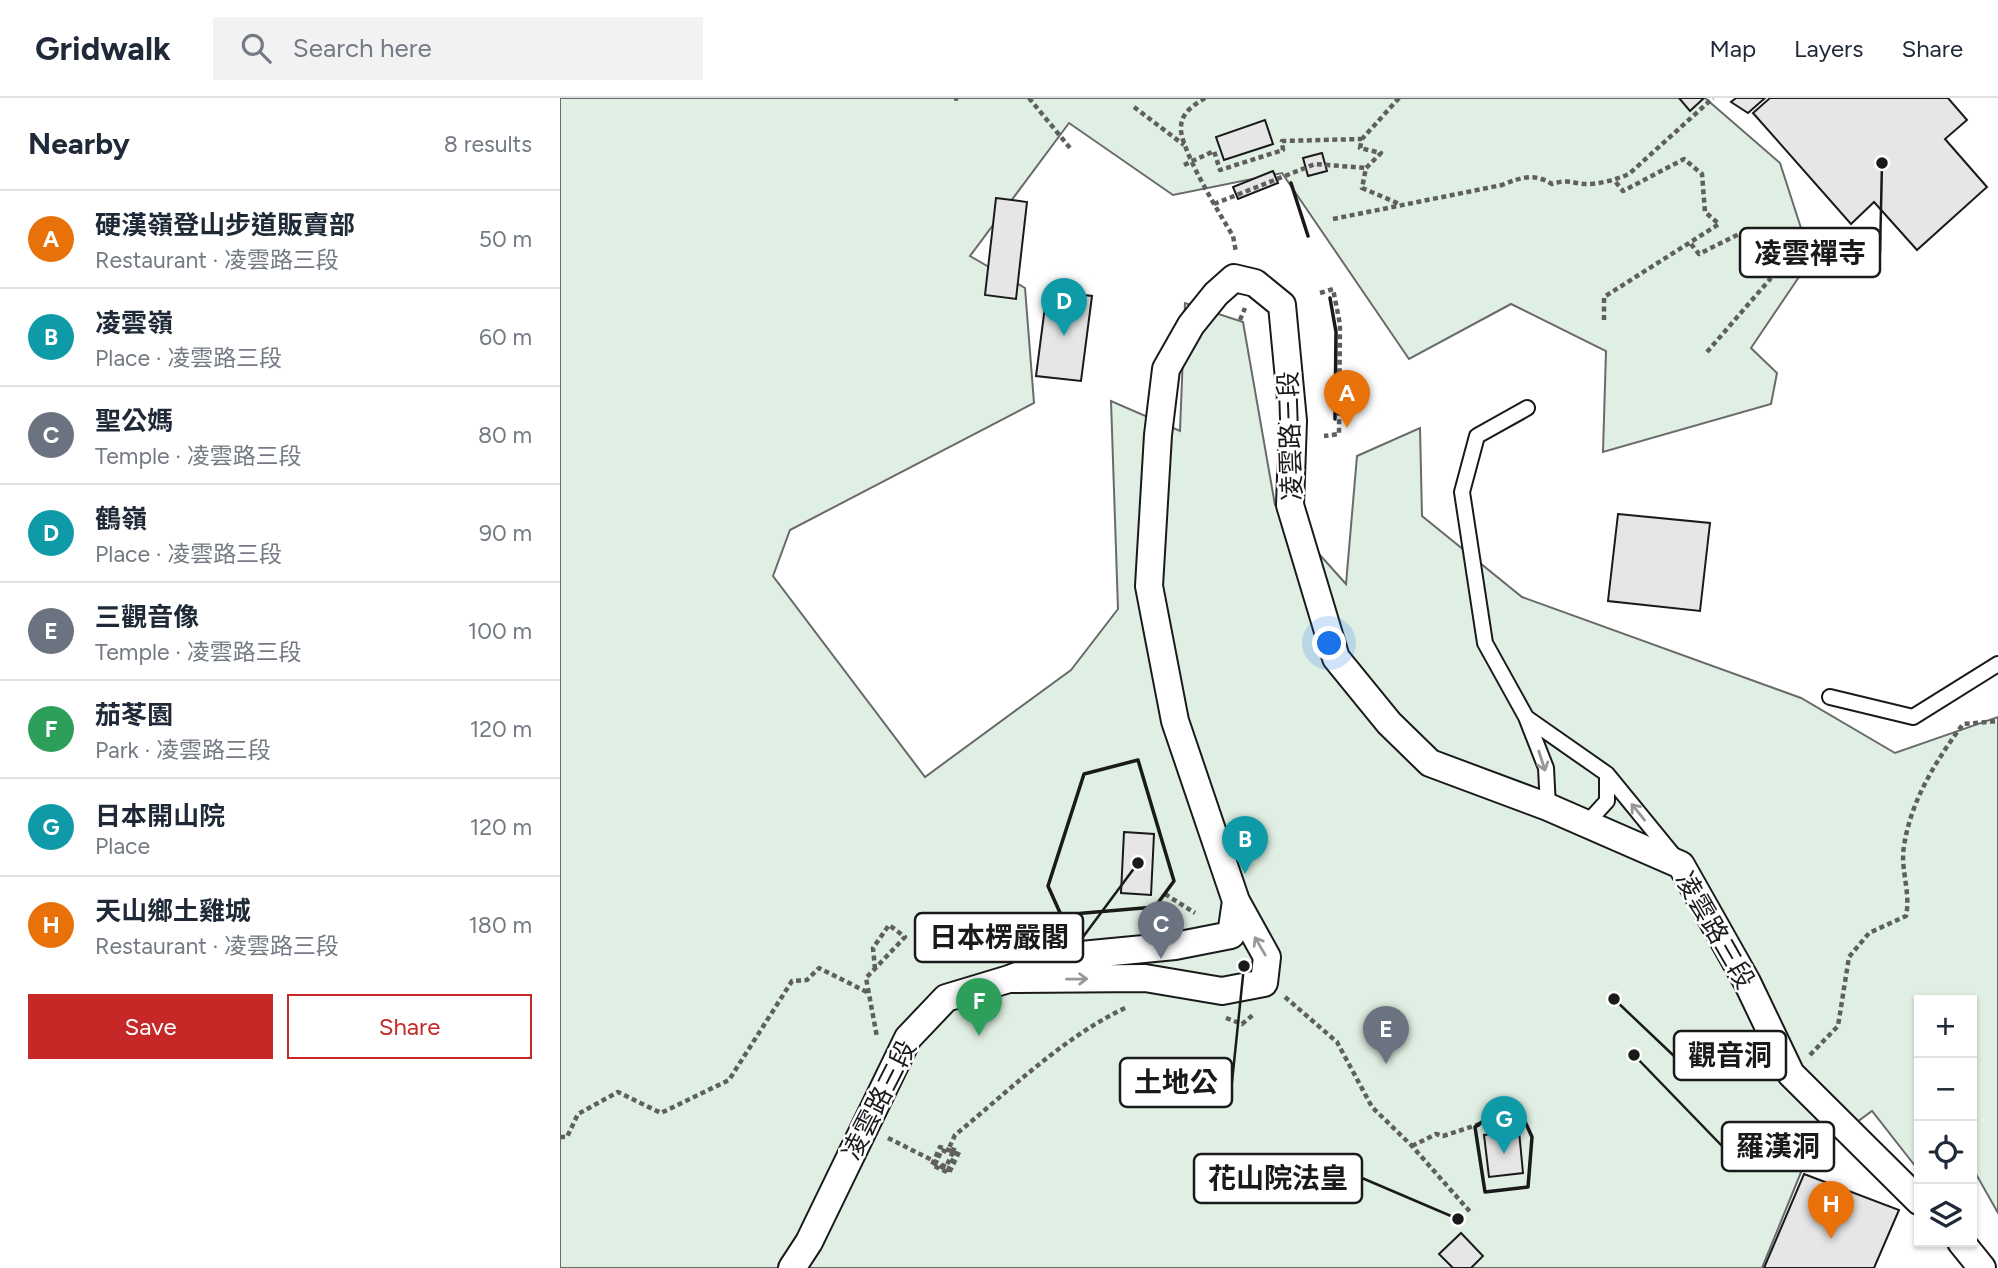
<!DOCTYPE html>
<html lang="en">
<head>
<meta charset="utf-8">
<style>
	:root { --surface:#fff; --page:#f2f2f3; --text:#1f2937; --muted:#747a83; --line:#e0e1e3; --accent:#c62828 }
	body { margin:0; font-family:Figtree,"Noto Sans TC",sans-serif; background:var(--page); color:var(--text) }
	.controls { position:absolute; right:21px; bottom:21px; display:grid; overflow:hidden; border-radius:0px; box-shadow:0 2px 5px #0004 }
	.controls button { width:63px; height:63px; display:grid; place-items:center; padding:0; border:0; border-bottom:2px solid var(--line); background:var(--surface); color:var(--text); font:35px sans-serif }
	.you { position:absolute; left:770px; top:546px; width:24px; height:24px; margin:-18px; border:5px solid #fff; border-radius:50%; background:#1a73e8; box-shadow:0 0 0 10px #1a73e833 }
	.badge { display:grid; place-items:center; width:46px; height:46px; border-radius:50%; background:var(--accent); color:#fff; font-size:23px; font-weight:700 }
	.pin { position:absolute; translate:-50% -58px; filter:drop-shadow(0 2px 4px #0008) }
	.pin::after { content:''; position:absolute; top:37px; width:24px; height:21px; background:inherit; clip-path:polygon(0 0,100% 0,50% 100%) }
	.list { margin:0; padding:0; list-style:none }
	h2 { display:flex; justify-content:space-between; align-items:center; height:91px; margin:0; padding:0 28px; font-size:30px }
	h2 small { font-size:23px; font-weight:400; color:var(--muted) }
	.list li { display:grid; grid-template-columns:46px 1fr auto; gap:21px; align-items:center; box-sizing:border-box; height:98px; padding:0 28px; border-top:2px solid var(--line) }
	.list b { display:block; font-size:26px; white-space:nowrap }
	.list p { margin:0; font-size:23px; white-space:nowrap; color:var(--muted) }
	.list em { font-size:23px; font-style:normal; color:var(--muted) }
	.actions { display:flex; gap:14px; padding:21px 28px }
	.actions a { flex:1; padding:16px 0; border:2px solid var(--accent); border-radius:0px; text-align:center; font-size:24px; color:var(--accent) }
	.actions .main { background:var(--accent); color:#fff }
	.icon { flex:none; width:38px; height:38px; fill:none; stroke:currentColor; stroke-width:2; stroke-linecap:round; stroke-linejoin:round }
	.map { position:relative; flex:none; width:1438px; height:1170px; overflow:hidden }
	header { display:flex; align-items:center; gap:42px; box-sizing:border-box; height:98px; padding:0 35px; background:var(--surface); border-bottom:2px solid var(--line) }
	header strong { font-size:33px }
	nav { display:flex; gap:38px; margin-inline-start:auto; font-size:24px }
	.search { width:490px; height:63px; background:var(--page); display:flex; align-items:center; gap:18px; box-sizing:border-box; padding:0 24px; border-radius:0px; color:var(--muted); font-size:26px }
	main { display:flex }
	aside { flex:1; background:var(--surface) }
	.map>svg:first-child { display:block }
	.green { fill:#e0efe3; stroke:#6a6a6a; stroke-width:2 }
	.building { fill:#e6e6e6; stroke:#1a1a1a; stroke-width:2 }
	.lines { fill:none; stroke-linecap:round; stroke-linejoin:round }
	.service-casing { stroke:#1a1a1a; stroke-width:18 }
	.minor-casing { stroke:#1a1a1a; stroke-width:30 }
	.path { stroke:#5f5f5f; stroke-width:4.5; stroke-dasharray:5 3.5; stroke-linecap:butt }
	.service { stroke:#fff; stroke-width:14 }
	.minor { stroke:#fff; stroke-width:26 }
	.wall { stroke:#1a1a1a; stroke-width:3.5 }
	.oneway { stroke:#989898 }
	.labels { text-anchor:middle; stroke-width:5; stroke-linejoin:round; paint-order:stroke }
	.street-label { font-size:26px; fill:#1a1a1a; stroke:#fff }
	.leader { fill:none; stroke:#1a1a1a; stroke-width:2.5 }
	.callout-dot { fill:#1a1a1a; stroke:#fff; stroke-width:2.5 }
	.callout { fill:#fff; stroke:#1a1a1a; stroke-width:2.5 }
	.callout-label { font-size:28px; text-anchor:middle; font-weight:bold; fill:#1a1a1a }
</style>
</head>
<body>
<header>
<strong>Gridwalk</strong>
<div class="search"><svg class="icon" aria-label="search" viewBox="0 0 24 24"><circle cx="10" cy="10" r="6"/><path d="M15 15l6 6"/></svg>Search here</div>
<nav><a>Map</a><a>Layers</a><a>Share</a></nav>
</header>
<main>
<aside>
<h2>Nearby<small>8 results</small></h2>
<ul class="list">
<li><span class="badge" style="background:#e8710a">A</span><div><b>硬漢嶺登山步道販賣部</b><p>Restaurant · 凌雲路三段</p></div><em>50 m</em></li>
<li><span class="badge" style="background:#0f9aa8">B</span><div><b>凌雲嶺</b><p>Place · 凌雲路三段</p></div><em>60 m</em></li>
<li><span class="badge" style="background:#6b7280">C</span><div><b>聖公媽</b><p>Temple · 凌雲路三段</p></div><em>80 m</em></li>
<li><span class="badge" style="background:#0f9aa8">D</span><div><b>鶴嶺</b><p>Place · 凌雲路三段</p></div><em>90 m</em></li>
<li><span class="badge" style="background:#6b7280">E</span><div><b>三觀音像</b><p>Temple · 凌雲路三段</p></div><em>100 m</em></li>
<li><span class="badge" style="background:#2e9e5b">F</span><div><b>茄苳園</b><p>Park · 凌雲路三段</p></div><em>120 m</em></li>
<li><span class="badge" style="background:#0f9aa8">G</span><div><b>日本開山院</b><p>Place</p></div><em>120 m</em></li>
<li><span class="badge" style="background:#e8710a">H</span><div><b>天山鄉土雞城</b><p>Restaurant · 凌雲路三段</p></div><em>180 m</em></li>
</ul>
<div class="actions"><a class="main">Save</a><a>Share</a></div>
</aside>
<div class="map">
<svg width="1438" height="1170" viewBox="0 0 1438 1170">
	<rect width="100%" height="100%" fill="#fff"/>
	<path class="green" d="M0 0H1145L1220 65 1251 161 1191 250 1217 275 1211 306 1043 354 1046 253 951 206 849 261 722 75 613 97 509 25 410 158 465 190 474 305 230 432 213 478 365 679 511 572 558 511 551 303 620 333 625 205 683 224 715 407 786 486 797 358 860 330 862 418 962 499 1241 600 1335 655 1438 619V1115L1412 1069V902H1359V1069H1356L1312 1013 1246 1062 1202 1170H0Z"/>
	<path class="building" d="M1119 0H1144L1130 13Z
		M1176 0H1205L1188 15 1171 4Z
		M1210 0H1388L1407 22 1385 41 1427 89 1357 152 1314 104 1291 126 1193 15Z
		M705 22 713 46 664 62 656 39Z
		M762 55 767 73 748 78 743 60Z
		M713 73 718 85 678 101 673 89Z
		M436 100 467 104 456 201 425 197Z
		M487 193 532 198 521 283 476 278Z
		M1058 416 1150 425 1140 513 1048 503Z
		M564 734 594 736 591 797 561 795Z
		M959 1033 963 1075 929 1079 924 1037Z
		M1244 1076 1339 1112 1314 1170H1204Z
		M901 1135 923 1158 911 1170H893L879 1156Z"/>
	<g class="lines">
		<defs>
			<path id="service" d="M967 310 917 338 902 394 925 545 966 619 986 670 988 709
				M1270 599 1353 619 1438 566
				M967 620 1047 676 1114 758
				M1026 726 1047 703V676"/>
			<path id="minor" d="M449 881 585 880 662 893 704 885 707 859 676 803 615 623 589 488 598 337 606 271 631 227 656 196 674 180 695 185 722 207 733 323 730 407 776 560 829 625 870 665 988 709 1121 767 1187 884 1231 976 1359 1103
				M1401 1144 1422 1170
				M232 1170 249 1144 348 940 386 900 449 881 511 858 615 848 671 837 676 803"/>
		</defs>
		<use href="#service" class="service-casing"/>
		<use href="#minor" class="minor-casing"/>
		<path class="path" d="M469 0 510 50
			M645 0C634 7 622 14 621 28 618 48 661 118 673 138L676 154
			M839 0 802 41 800 50 821 55 806 70 802 90 842 107
			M394 1 398 0
			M574 9 624 47
			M624 67 654 53 660 72 723 52 722 43 802 41
			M654 106 755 66 806 70
			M773 121 942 87C962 79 974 75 992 86 1012 80 1013 87 1031 86 1044 85 1057 81 1069 76L1153 0
			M1131 146 1139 156 1183 134
			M760 195 773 191 780 226 779 336 764 338
			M680 222 685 210
			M1044 222V199L1159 126 1145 114 1142 76 1124 61 1063 93 1054 82
			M1147 254 1211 180
			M605 796 635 815
			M315 871 313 850 329 827 345 839 306 880 317 939
			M725 899 777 944 812 1009 852 1048 912 1116
			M666 920 682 926 694 916
			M1250 957 1278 928 1289 859 1309 835 1346 818C1351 794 1340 771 1344 748 1351 702 1376 663 1403 626L1438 623
			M0 1039H7L18 1016 58 994 101 1015 169 982 232 883 247 882 259 870 309 895
			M328 1040 386 1069 392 1056 382 1052 375 1066 388 1072 396 1055 380 1049 372 1067 389 1075 399 1054 389 1050 395 1037C449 993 503 939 567 909
			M852 1048 876 1036 883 1038 920 1026"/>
		<use href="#service" class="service"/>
		<use href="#minor" class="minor"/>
		<path class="wall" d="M731 85 748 138
			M770 200 776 234 775 321
			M578 662 614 783 595 809 501 817 488 788 524 676Z
			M963 1019 972 1039 968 1089 925 1094 915 1029 926 1021Z"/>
	</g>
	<defs><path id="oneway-shaft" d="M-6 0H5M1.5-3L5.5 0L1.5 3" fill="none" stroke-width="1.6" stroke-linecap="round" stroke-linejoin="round" transform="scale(1.75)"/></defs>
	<g class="oneway">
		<use href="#oneway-shaft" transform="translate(982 663) rotate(72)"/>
		<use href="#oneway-shaft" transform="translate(1078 714) rotate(-129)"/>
		<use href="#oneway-shaft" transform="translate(700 848) rotate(-120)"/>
		<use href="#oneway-shaft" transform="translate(517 881) rotate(-1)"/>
	</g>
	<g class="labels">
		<g class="street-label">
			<text transform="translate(730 338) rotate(-92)" y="9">凌雲路三段</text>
			<text transform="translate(1155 832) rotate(60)" y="9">凌雲路三段</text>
			<text transform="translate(319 1002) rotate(-63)" y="9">凌雲路三段</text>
		</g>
	</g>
	<path class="leader" d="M1322 65L1320 155M578 765L523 839M1054 901L1114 958M684 868L672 984M1074 957L1162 1048M898 1121L802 1080"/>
	<g class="callout-dot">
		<circle cx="1322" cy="65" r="7"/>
		<circle cx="578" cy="765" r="7"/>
		<circle cx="1054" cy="901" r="7"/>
		<circle cx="684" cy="868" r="7"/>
		<circle cx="1074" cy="957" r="7"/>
		<circle cx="898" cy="1121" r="7"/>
	</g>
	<g class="callout">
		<rect x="1180" y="130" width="140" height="49" rx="7"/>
		<rect x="355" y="815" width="168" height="49" rx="7"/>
		<rect x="1114" y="933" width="112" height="49" rx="7"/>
		<rect x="560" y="960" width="112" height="49" rx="7"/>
		<rect x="1162" y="1024" width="112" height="49" rx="7"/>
		<rect x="634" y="1056" width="168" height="49" rx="7"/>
	</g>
	<g class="callout-label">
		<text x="1250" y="165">凌雲禪寺</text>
		<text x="439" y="849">日本楞嚴閣</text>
		<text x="1170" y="967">觀音洞</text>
		<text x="616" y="994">土地公</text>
		<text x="1218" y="1058">羅漢洞</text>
		<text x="718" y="1090">花山院法皇</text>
	</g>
</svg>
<div class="controls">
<button>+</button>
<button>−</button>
<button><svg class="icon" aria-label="locate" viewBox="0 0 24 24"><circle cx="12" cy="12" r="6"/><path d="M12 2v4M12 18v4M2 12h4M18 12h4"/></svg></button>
<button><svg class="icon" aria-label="layers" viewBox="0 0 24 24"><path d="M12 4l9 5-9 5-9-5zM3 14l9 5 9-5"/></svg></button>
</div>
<div class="you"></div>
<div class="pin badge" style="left:787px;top:330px;background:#e8710a">A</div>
<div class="pin badge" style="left:685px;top:776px;background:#0f9aa8">B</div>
<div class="pin badge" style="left:601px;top:861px;background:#6b7280">C</div>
<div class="pin badge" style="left:504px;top:238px;background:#0f9aa8">D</div>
<div class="pin badge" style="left:826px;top:966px;background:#6b7280">E</div>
<div class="pin badge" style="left:419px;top:938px;background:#2e9e5b">F</div>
<div class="pin badge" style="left:944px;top:1056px;background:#0f9aa8">G</div>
<div class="pin badge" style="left:1271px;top:1141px;background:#e8710a">H</div>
</div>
</main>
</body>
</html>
